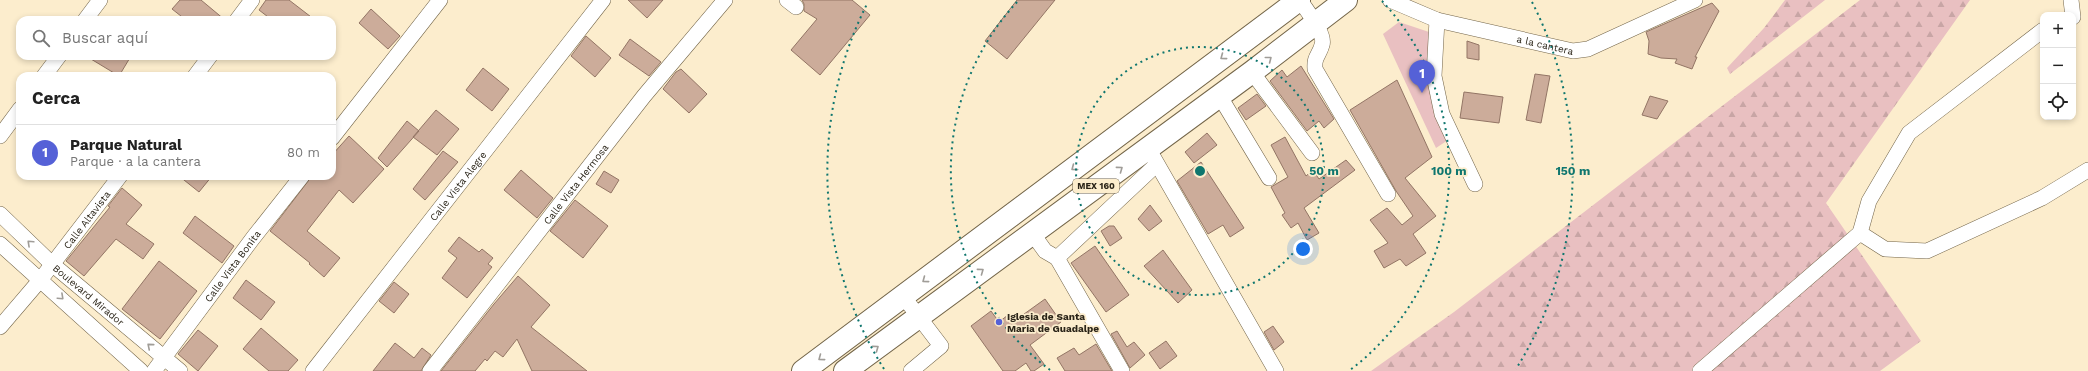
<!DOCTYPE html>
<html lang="es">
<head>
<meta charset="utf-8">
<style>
	:root { --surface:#fff; --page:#f6f6f6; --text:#222; --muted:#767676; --line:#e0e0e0; --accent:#5561d7 }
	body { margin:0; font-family:"Work Sans",sans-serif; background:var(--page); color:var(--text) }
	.controls { position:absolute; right:12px; top:12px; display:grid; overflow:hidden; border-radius:8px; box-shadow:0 2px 6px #0003 }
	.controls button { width:36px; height:36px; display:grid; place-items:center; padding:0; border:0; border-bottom:1px solid var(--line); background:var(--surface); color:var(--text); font:20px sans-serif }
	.you { position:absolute; left:1303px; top:249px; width:14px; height:14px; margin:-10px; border:3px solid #fff; border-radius:50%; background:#1a73e8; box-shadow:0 0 0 6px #1a73e833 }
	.badge { display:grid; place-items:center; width:26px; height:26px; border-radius:50%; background:var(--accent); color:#fff; font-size:13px; font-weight:700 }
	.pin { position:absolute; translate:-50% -33px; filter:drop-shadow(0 1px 2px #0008) }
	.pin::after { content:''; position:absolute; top:21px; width:14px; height:12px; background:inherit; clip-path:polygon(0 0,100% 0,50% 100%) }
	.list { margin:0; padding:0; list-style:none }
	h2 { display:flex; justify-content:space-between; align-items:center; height:52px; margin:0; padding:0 16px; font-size:17px }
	h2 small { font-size:13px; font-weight:400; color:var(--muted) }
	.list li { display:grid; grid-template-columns:26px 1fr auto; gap:12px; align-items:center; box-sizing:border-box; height:56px; padding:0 16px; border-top:1px solid var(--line) }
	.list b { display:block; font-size:15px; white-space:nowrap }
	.list p { margin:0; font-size:13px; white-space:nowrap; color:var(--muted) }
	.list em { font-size:13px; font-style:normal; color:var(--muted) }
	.icon { flex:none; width:22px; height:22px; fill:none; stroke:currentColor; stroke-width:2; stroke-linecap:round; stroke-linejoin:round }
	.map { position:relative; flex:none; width:2088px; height:371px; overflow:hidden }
	.search { position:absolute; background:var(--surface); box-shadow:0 2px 6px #0003; left:16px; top:16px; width:320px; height:44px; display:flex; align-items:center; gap:10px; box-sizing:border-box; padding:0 14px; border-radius:12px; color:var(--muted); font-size:15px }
	.panel { position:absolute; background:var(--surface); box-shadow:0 2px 6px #0003; left:16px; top:72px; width:320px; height:108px; border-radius:12px }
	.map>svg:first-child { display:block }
	.forest { fill:url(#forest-firs) }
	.green { fill:#e9c0c1 }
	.building { fill:#ccac9a; stroke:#937565 }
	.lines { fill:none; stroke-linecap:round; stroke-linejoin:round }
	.street-casing { stroke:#736549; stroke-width:16 }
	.primary-casing { stroke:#736549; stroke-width:24 }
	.street { stroke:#fff; stroke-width:15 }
	.primary { stroke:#fff; stroke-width:22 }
	.oneway { stroke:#a09d98 }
	.ring { fill:none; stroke:#0f766e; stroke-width:2; stroke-dasharray:2 4 }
	.poi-dot { fill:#5561d7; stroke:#fcedcd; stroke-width:1.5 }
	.labels { text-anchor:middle; stroke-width:3.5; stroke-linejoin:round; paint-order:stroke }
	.shield { fill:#fcedcd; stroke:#6a614f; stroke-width:1 }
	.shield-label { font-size:9px; font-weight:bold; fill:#2b2519 }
	.street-label { font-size:10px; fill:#2b2519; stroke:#fcedcd }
	.poi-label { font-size:10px; font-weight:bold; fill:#2b2519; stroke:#fcedcd; text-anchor:start }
	.centre { fill:#0f766e; stroke:#fcedcd; stroke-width:2 }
	.ring-label { font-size:12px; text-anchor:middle; font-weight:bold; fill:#0f766e; stroke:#fcedcd; stroke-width:3.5; stroke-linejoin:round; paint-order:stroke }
</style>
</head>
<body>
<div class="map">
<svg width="2088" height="371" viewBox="0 0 2088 371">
	<defs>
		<pattern id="forest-firs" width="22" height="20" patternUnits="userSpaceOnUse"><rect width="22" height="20" fill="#e9c0c1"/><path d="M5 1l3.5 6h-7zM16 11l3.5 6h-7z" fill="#c8a5a5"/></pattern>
	</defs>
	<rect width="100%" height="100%" fill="#fcedcd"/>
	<path class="forest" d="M1785 0H1825L1730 74 1727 68 1764 28Z
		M1860 0H1970L1826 203 1921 341 1880 371H1371L1454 312Z"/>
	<path class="green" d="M1399 22 1435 34 1451 138 1436 148 1383 34Z"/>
	<path class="building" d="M180 0H201L225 20H186L172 9Z
		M266 0H289L315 20H272L259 10Z
		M628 0H663L647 18Z
		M802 0H852L870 15 820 75 791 50 817 19 804 11V4Z
		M1017 0H1055L1007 59 985 41Z
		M1712 3 1719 11 1695 57H1697L1692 69 1675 63 1677 59 1661 58 1648 54 1649 41 1646 32Z
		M371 9 400 36 388 49 359 23Z
		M586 36 611 58 595 77 571 56Z
		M630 39 661 62 649 76 619 55Z
		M1467 41 1479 45V60L1467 58Z
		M86 56H131L119 76Z
		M1301 66 1334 119 1324 128 1319 121 1307 131 1270 81 1282 70 1287 77Z
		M483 68 509 89 492 111 466 90Z
		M681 69 707 94 689 113 663 89 676 72Z
		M1535 74 1550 76 1541 123 1526 120Z
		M1397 80 1432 157 1405 178 1436 216 1413 234 1426 253 1406 266 1400 259 1384 268 1374 251 1388 243 1370 220 1387 208 1402 225 1413 216 1396 191 1350 110Z
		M1464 92 1503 97 1499 123 1460 118Z
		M1257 94 1266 106 1246 120 1238 108Z
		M1650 96 1668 101 1657 119 1642 115Z
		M436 110 459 129 437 155 413 137Z
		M407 121 419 131 387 167 378 158Z
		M1207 133 1217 145 1194 163 1185 152Z
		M349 136 384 169 353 203 339 190 307 231 340 258 324 277 309 264 310 263 270 231 312 176H332V155Z
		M1285 137 1306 176 1313 170 1319 179 1346 160 1355 170 1304 208 1319 233 1307 240 1298 223 1291 228 1282 215 1285 213 1271 187 1288 177 1271 145Z
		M443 151 458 162 425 200 413 189Z
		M1201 162 1244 228 1230 237 1223 225 1208 234 1177 181Z
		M521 170 553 198 537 218 504 190Z
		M604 171 619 180 611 193 596 184Z
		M179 176H212L199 192Z
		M122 188 142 205 126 224 154 244 143 259 116 239 84 276 66 261 110 207 108 206Z
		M575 200 608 226 583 258 550 231Z
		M1150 205 1162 221 1149 231 1138 219Z
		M195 216 234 246 222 263 183 233Z
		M1109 226H1114L1122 238 1110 246 1101 231Z
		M459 237 479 252 482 249 493 258 488 264 492 267 467 298 442 278 457 258 448 251Z
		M1095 246 1129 295 1106 312 1071 263Z
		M1163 250 1192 290 1178 303 1144 266Z
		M159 261 197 291 160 339 122 309Z
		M518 276 550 305 531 327 587 371H532L517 339 503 357 495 351 487 361 485 359 475 371H441L494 304Z
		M246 280 275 302 261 320 233 298Z
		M394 282 409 294 394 313 379 301Z
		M1045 299 1061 322 1030 345 1044 364 1034 371H1031L1026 363 1015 371H1003L971 326 991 311 999 322 1008 315 1013 322Z
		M1273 326 1284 342 1274 350 1264 332Z
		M261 328 298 360 288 371H269L243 349Z
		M198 330 218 346 198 371 178 354Z
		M1117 331 1127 347 1134 342 1145 355 1130 368 1111 334Z
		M1166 341 1177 356 1160 369 1149 353Z
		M395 343 414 358 422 348 431 355 421 371H373Z
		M1096 344 1112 371H1065L1057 358 1074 348 1079 355Z"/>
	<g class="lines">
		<defs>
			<g id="street">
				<path d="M787 0 796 7"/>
				<path d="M1300 0C1306 10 1326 34 1322 45 1319 56 1314 56 1315 69L1388 194"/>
				<path id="s1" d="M1390 0 1437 20 1573 51 1588 49 1695 0"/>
				<path d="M2071 0 2073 17"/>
				<path d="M85 20 100 0"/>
				<path d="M237 20 252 0"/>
				<path d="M1437 20 1434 76 1442 114 1475 184"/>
				<path d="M2043 30 1909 133 1869 201 1860 233 1885 249 1927 251 2042 198 2088 170"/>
				<path d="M1252 72 1312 153"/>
				<path d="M44 76 59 56"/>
				<path d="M195 76 210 56"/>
				<path d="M1219 95 1269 178"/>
				<path d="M0 136 20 109"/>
				<path d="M332 138 440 0"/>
				<path d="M1148 148 1276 371"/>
				<path id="s2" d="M0 214 52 264 180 371"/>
				<path d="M1032 233 1045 251 1057 258 1122 371"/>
				<path d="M0 244 141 371"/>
				<path d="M1057 258 1156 165"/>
				<path d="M903 296 941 346 911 371"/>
				<path id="s3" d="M0 327 41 279 120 176"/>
				<path id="s4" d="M154 371 253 238 302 176"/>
				<path id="s5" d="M313 371 603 0"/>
				<path id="s6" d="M430 371 644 96 725 0"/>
				<path d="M1700 371 1860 233"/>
			</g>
			<path id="primary" d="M803 371 1299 0
				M845 371 1252 72 1346 0"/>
		</defs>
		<use href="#street" class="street-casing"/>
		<use href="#primary" class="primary-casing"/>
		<use href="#street" class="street"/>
		<use href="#primary" class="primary"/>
	</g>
	<defs><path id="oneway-chevron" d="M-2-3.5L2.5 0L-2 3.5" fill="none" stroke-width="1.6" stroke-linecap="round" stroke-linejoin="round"/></defs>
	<g class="oneway">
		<use href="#oneway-chevron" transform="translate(1223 57) rotate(143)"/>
		<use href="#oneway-chevron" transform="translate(1269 59) rotate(-38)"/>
		<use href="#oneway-chevron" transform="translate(1074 168) rotate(143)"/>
		<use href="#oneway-chevron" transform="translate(1120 169) rotate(-36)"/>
		<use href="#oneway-chevron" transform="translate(30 243) rotate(-137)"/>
		<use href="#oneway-chevron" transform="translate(981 271) rotate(-36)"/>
		<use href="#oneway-chevron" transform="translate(925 280) rotate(143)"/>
		<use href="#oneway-chevron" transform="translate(61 297) rotate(43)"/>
		<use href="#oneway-chevron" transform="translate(150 346) rotate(-140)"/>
		<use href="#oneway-chevron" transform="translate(876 348) rotate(-36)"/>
		<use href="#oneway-chevron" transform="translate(821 358) rotate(143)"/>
	</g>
	<g class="ring">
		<circle cx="1200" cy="171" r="124"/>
		<path d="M1050 370A249 249 0 0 1 1018 1M1382 1A249 249 0 0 1 1350 370"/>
		<path d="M884 369A373 373 0 0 1 868 2M1532 2A373 373 0 0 1 1516 369"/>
	</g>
	<circle class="poi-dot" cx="999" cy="322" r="4"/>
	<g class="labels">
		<rect class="shield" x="1073" y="179" width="46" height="14" rx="3"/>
		<g class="shield-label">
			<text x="1096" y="189">MEX 160</text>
		</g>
		<g class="street-label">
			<text dy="4" stroke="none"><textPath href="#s1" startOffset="162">a la cantera</textPath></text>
			<text dy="4" stroke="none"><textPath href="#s6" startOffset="237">Calle Vista Hermosa</textPath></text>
			<text dy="4" stroke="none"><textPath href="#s5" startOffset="235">Calle Vista Alegre</textPath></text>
			<text dy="4" stroke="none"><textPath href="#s3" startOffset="138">Calle Altavista</textPath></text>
			<text dy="4" stroke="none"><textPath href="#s4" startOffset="131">Calle Vista Bonita</textPath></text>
			<text dy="4" stroke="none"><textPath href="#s2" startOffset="120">Boulevard Mirador</textPath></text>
		</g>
		<g class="poi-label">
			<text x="1007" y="320">Iglesia de Santa<tspan x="1007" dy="12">Maria de Guadalpe</tspan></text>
		</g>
	</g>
	<circle cx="1200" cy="171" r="6" class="centre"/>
	<g class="ring-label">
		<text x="1324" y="175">50 m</text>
		<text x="1449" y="175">100 m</text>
		<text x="1573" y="175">150 m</text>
	</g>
</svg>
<div class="controls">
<button>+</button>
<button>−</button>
<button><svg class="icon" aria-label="locate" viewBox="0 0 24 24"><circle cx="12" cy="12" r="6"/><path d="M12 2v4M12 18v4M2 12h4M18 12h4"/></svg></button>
</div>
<div class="you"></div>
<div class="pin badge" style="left:1422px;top:93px">1</div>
<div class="search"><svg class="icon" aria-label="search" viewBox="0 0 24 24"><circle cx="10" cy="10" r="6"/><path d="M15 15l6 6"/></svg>Buscar aquí</div>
<section class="panel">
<h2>Cerca<small></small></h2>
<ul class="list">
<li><span class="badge">1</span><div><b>Parque Natural</b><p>Parque · a la cantera</p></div><em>80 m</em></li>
</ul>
</section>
</div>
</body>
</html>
